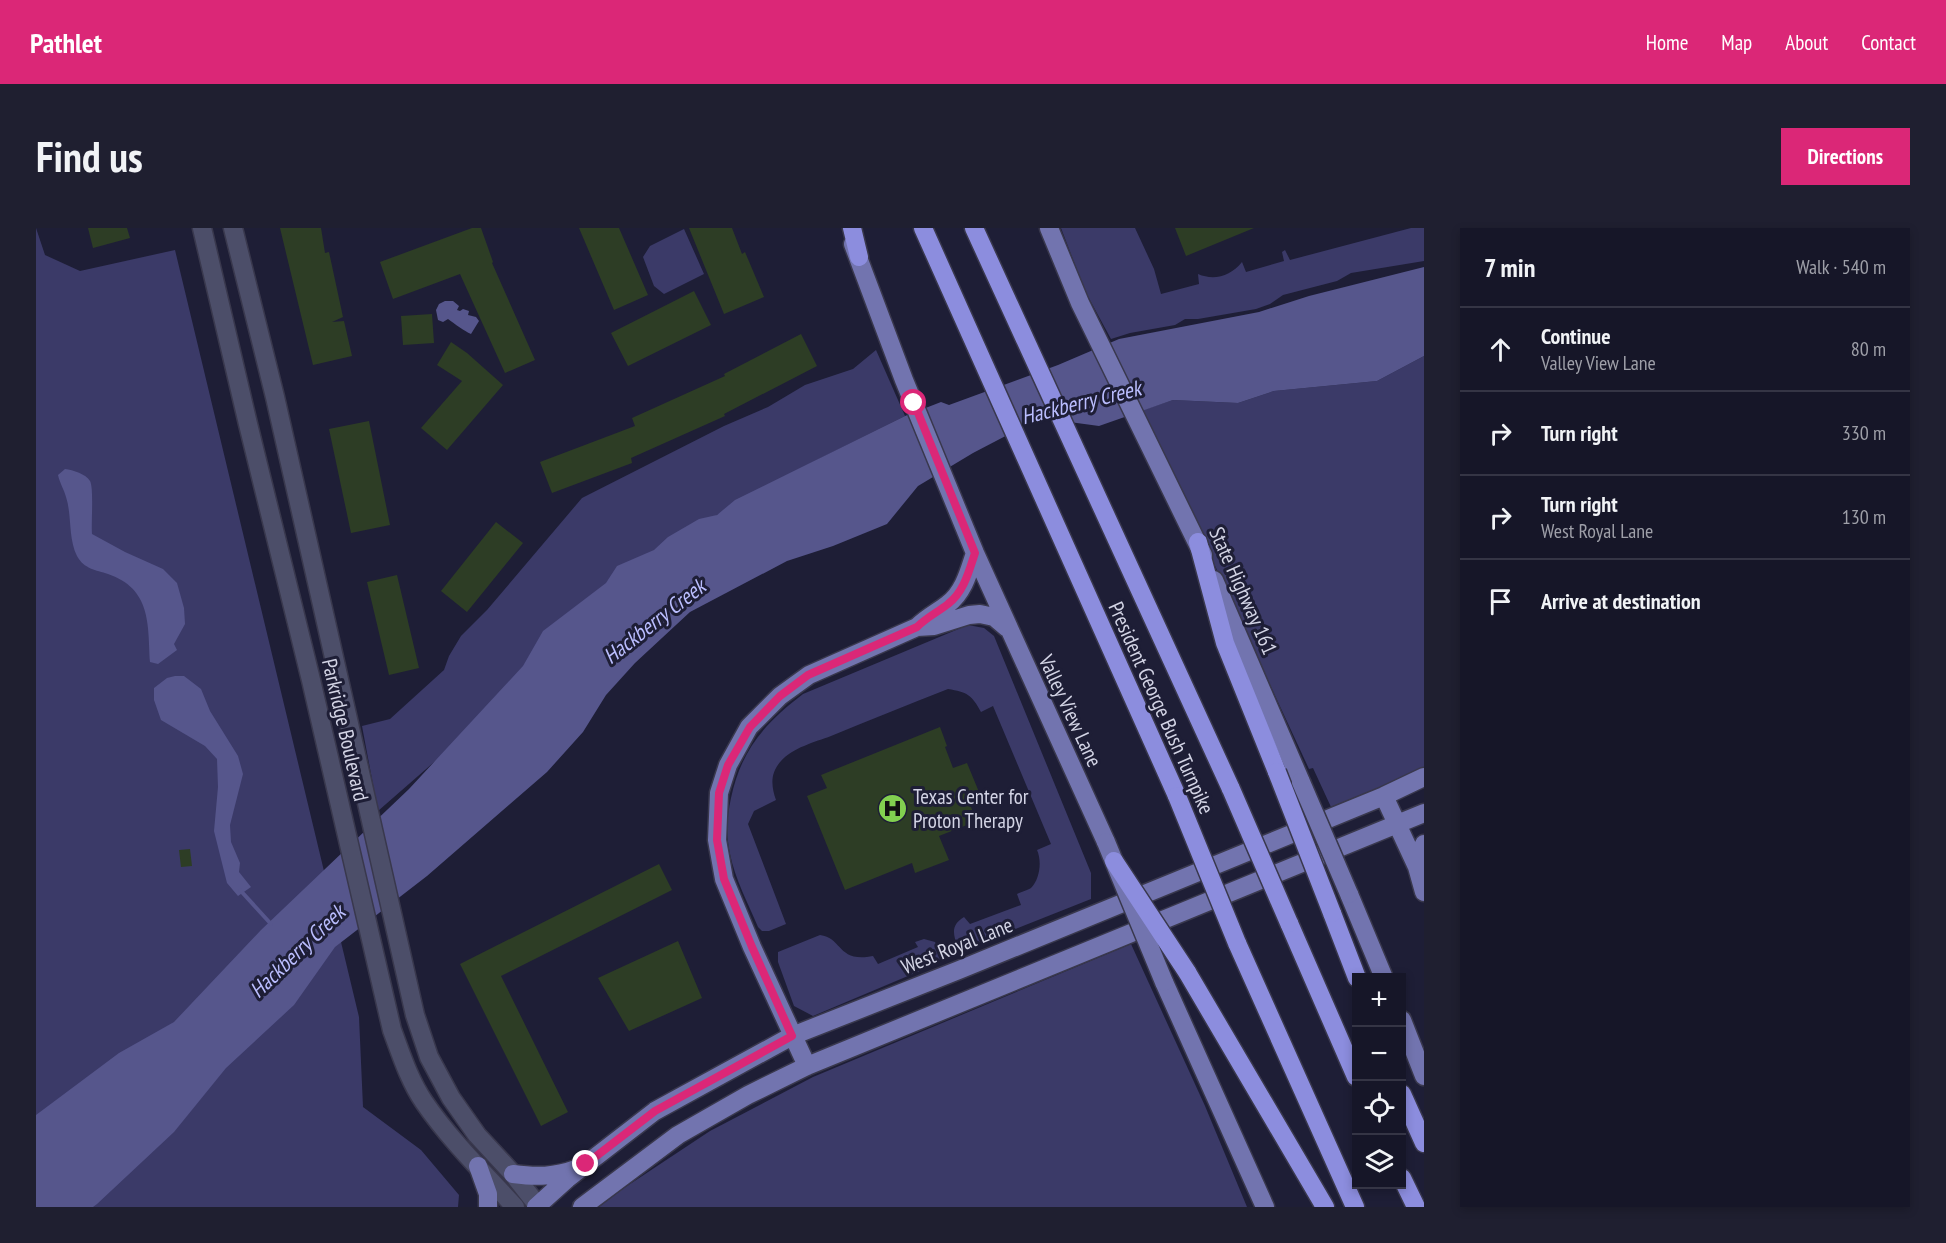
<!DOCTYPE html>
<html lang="en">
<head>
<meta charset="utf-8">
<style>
	:root { --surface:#161628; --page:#1f1f30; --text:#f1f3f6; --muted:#9e9fa8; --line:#353545; --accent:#db2777 }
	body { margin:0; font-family:"PT Sans Narrow",sans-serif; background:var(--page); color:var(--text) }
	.controls { position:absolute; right:18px; bottom:18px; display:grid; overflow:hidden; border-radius:0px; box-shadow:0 3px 9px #0003 }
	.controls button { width:54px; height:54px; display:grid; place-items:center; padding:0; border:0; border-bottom:2px solid var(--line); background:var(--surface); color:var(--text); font:30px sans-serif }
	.stop { position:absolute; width:18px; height:18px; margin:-14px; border:4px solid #db2777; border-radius:50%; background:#fff }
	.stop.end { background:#db2777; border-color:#fff; box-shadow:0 2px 6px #0008 }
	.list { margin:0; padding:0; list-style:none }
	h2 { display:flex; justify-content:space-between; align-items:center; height:78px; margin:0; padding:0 24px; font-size:26px }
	h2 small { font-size:20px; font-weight:400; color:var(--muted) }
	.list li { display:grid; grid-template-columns:39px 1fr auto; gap:18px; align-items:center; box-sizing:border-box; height:84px; padding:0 24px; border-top:2px solid var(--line) }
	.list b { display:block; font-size:22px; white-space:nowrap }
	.list p { margin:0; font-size:20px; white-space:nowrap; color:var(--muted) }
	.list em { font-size:20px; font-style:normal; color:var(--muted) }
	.icon { flex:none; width:33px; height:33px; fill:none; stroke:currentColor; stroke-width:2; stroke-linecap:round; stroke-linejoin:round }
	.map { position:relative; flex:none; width:1388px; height:979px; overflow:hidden; border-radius:0px }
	header { display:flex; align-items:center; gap:36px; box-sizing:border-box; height:84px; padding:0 30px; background:var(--accent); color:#fff }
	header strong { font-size:28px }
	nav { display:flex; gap:33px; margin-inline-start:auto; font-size:21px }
	.intro { display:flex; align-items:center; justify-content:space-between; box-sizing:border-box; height:144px; padding:0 36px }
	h1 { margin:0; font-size:42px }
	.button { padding:15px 27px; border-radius:0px; background:var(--accent); color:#fff; font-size:21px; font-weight:700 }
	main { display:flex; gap:36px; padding:0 36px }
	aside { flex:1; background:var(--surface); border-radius:0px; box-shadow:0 3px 9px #0003 }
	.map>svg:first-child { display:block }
	.green { fill:#3b3a68 }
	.water { fill:#56568c }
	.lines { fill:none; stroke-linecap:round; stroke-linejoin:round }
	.stream { stroke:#56568c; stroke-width:4 }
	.building { fill:#2d3d25 }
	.minor-casing { stroke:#39384d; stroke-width:21 }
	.major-casing { stroke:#39384d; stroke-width:21 }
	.highway-casing { stroke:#39384d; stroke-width:21 }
	.minor { stroke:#4c4e69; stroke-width:18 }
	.major { stroke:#7274af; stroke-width:18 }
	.highway { stroke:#8c8dde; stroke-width:18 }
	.major-bridge-casing { stroke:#39384d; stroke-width:21; stroke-linecap:butt }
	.highway-bridge-casing { stroke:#39384d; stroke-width:21; stroke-linecap:butt }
	.major-bridge { stroke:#7274af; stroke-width:18 }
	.highway-bridge { stroke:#8c8dde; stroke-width:18 }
	.route { stroke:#db2777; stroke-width:8 }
	.labels { text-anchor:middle; stroke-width:6; stroke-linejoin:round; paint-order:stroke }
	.street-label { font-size:21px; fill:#d3d4e5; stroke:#1e1e36 }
	.poi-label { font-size:21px; fill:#d3d4e5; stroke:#1e1e36; text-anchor:start }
	.water-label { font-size:22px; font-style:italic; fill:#babdfe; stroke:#1e1e36 }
</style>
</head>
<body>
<header>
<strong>Pathlet</strong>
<nav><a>Home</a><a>Map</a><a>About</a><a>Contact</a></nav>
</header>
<div class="intro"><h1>Find us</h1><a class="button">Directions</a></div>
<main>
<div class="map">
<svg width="1388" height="979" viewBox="0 0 1388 979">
	<rect width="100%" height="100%" fill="#1e1e36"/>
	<path class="green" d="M0 0 9 27 44 43 139 22 323 789 327 879 385 922 423 967 422 979H0Z
		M1025 0H1099L1118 41 1125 66 1163 56 1162 46C1178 53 1195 48 1206 34L1210 44 1248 33 1246 24 1249 22 1254 32 1375 0H1388V33L1315 45 1301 53 1247 67 1234 76 1220 81 1162 91H1149L1139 97 1094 105 1075 111 1049 63Z
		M648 1 668 46 628 66 618 58 607 29 614 18Z
		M840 122 869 188 783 231 681 287 342 583 326 498 354 491 408 442 413 428 425 408 451 382 546 270 688 198 732 179 769 157 817 141Z
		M1388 128V541L1295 579 1277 540 1273 541 1107 182 1137 172 1202 175 1238 163 1341 153Z
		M932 397 948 400 958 408 1055 645V671L929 721 921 718C917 705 915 697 928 689L934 696 985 677 981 666C985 664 992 662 995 660 1004 651 1006 633 1001 622L1015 616 957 478 945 484C936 467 931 464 912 461 873 476 834 492 795 508 779 514 756 520 745 533 734 545 735 558 740 572L718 583 712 596 750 696 733 703H726L722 699C712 675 699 651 694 626 690 608 691 588 695 570 705 522 729 495 767 466Z
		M784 707C807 710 801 735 837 728L842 736 882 719 879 714 888 711 899 714 906 729 898 737 777 788 758 778 742 734V724Z
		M1095 716 1169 878 1211 979H563L585 962 674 903 777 849Z"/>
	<path class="water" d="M1388 39V128L1341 153 1238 163 1202 175 1137 172 1063 198 1004 190 937 225 882 258 851 296 797 318 751 333 654 384 599 435 570 467 547 504 511 544 391 648 299 719 258 777 190 840 138 904 61 976 57 979H0V887L83 825 138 794 225 702 373 561 487 438 507 403 570 355 581 338 618 322 632 309 663 291 681 287 699 272 869 188 905 174 913 177 1022 137 1083 111 1223 84 1273 68Z
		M409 73H417L423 78 421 82 424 83 427 81 433 83 432 87 440 89 443 93 435 106C428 103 419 96 412 91L407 94 402 92 400 82 403 76Z
		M29 241C37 242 50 246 54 253 58 260 55 295 56 306L89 324 127 341 141 355 148 380 149 396 138 416 141 422 122 436 114 434C112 395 115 361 72 346 60 342 48 341 41 328 32 310 36 287 30 269 28 261 24 256 22 247Z
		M139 448H148L165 461 174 483 202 528 207 546 194 597 195 614 204 635 203 644 215 659 202 668 191 655 178 603 182 559 181 531 169 518 125 492 118 472V460L131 450Z"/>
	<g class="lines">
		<path class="stream" d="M204 662 235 696"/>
	</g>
	<path class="building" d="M52 0H91L94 10 57 20Z
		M244 0H285L289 25 293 24 307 89 296 94 308 93 316 128 277 137Z
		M436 0H445L457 34 456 35 499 132 469 145 424 46 357 71 344 34Z
		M543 0H583L612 67 578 82Z
		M653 0H696L706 26 709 24 728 69 688 86Z
		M1139 0H1218L1150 28Z
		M658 63 675 97 592 138 575 105Z
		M396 86 398 115 367 117 365 88Z
		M765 106 781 138 688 186 689 188 595 230 596 235 516 265 504 234 599 198 596 190 689 148 688 146Z
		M415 114 431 125 467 157 411 222 385 200 426 153 401 137Z
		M333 193 354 297 315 305 293 201Z
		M460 294 487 315 431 384 405 363Z
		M361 347 383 440 353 447 331 354Z
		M904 499 911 518 909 519 917 540 931 535 943 564 931 570 941 593 903 608 913 632 879 645 876 635 809 662 771 568 791 560 785 547Z
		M154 621 156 638 145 639 143 622Z
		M623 636 636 662 465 748 532 884 505 898 424 736Z
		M642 713 666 770 593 803 562 750Z"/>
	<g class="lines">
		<defs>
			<path id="minor" d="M166 0 212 196 275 452 356 802C365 826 373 852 388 874 414 912 448 945 479 979
				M197 0 239 169 379 787 393 829 415 870 441 907 477 946 503 979"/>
			<path id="major" d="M1013 0 1044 75 1167 327
				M817 16 868 152 939 325 1070 614
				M1178 352 1265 554
				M881 399C891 389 902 384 912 376 928 364 933 343 939 325
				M1348 568 1381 639 1388 664
				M1381 639 1388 616
				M1313 666 1348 750
				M1128 754 1229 979
				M1366 792 1388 848
				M771 838 716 719 688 651 681 612 683 565 692 537 713 499 744 468 773 447 881 399 898 398 933 387 944 386 958 389 971 400
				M442 938 452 966V979
				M477 946C500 949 519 949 540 941
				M500 979 531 951 619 883 756 808 923 742 1348 568 1388 549
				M546 979 642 907 712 867 771 838 1388 585"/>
			<path id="highway" d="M816 0 823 29
				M887 0 1141 568
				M938 0 1195 561
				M1162 314 1189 415 1241 544
				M1296 685 1321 750
				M1253 695 1320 849
				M1201 715 1319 979
				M1151 744 1289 979
				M1366 866 1388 915
				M1366 950 1380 979"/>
		</defs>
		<use href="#minor" class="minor-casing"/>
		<use href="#major" class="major-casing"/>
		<use href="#highway" class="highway-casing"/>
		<use href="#minor" class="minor"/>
		<use href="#major" class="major"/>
		<use href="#highway" class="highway"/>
		<defs>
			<path id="major-bridge" d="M1265 554 1313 666
				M1070 614 1128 754"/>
			<path id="highway-bridge" d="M1241 544 1296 685
				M1195 561 1253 695
				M1141 568 1201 715
				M1078 633 1151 744"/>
		</defs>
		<use href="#major-bridge" class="major-bridge-casing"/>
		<use href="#highway-bridge" class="highway-bridge-casing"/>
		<use href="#major-bridge" class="major-bridge"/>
		<use href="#highway-bridge" class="highway-bridge"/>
	</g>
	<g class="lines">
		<path class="route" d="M550 936 619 883 756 808 716 719 688 651 681 612 683 565 692 537 714 499 744 468 772 447 881 399C891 389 902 384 912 376 928 364 933 343 939 325L878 175"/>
	</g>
	<defs>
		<symbol id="hospital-disc" viewBox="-11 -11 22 22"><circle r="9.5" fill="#82d050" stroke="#1e1e36"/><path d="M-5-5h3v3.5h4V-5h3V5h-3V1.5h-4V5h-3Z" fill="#111"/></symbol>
	</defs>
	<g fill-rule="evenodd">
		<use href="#hospital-disc" x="840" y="564" width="33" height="33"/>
	</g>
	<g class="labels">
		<g class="street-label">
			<text transform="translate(1207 363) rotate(66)" y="7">State Highway 161</text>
			<text transform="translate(1125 480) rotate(66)" y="7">President George Bush Turnpike</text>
			<text transform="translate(1034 483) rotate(65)" y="7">Valley View Lane</text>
			<text transform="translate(309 502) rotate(77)" y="7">Parkridge Boulevard</text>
			<text transform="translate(921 718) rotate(-22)" y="7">West Royal Lane</text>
		</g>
		<g class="poi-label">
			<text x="877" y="576">Texas Center for<tspan x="877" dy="24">Proton Therapy</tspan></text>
		</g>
		<g class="water-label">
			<text transform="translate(1045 174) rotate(-14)" y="8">Hackberry Creek</text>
			<text transform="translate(618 393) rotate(-38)" y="8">Hackberry Creek</text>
			<text transform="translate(261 723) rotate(-44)" y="8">Hackberry Creek</text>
		</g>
	</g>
</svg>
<div class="controls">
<button>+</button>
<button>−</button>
<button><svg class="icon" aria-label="locate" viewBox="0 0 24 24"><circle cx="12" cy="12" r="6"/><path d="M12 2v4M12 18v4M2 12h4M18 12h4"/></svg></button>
<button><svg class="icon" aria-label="layers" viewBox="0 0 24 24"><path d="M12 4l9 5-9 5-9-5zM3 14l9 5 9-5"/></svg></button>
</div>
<div class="stop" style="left:878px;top:175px"></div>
<div class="stop end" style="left:550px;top:936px"></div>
</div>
<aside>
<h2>7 min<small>Walk · 540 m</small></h2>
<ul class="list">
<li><svg class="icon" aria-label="ahead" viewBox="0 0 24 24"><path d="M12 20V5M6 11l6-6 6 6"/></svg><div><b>Continue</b><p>Valley View Lane</p></div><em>80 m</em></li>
<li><svg class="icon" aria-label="right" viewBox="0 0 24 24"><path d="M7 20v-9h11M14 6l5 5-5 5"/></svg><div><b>Turn right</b></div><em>330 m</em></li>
<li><svg class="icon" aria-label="right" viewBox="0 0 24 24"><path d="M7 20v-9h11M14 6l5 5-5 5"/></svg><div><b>Turn right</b><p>West Royal Lane</p></div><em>130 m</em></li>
<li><svg class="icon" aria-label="arrive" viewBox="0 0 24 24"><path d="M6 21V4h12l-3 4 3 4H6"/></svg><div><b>Arrive at destination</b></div></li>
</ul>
</aside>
</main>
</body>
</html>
